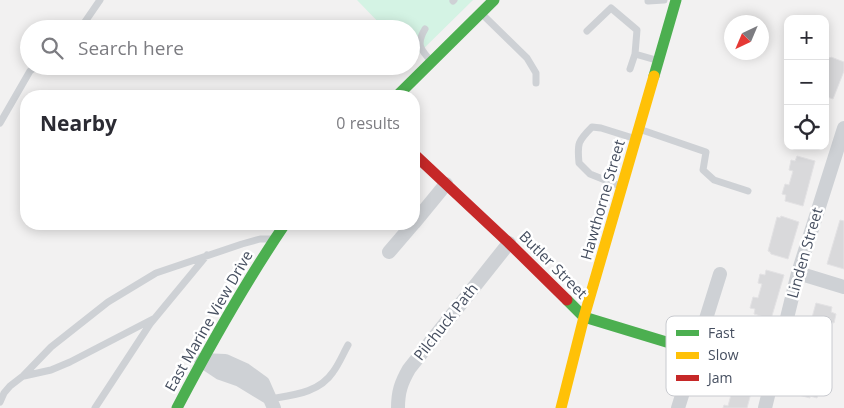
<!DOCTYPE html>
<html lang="en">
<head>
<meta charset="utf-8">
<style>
	:root { --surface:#fff; --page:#f7f7f7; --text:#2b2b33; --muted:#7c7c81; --line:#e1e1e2 }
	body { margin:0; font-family:"Open Sans",sans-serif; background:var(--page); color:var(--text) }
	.controls { position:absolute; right:15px; top:15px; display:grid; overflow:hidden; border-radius:10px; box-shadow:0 2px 12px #0003 }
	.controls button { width:45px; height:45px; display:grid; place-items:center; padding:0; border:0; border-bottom:1px solid var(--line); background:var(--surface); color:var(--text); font:25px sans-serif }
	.compass { position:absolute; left:724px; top:15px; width:45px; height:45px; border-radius:50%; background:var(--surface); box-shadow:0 2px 12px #0003; rotate:224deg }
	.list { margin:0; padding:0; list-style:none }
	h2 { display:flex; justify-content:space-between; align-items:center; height:65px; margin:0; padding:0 20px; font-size:21px }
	h2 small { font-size:16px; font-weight:400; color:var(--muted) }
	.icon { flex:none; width:28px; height:28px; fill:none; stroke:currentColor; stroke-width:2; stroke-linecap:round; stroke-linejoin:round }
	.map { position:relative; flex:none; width:844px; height:408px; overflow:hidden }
	.search { position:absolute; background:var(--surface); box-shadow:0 2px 12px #0003; left:20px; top:20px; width:400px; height:55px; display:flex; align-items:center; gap:12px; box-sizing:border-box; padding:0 18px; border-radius:28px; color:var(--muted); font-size:19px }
	.panel { position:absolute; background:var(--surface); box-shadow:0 2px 12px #0003; left:20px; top:90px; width:400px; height:140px; border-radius:20px }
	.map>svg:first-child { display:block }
	.green { fill:#d4f3e4 }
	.building { fill:#d9d9db; stroke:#e3e2e4 }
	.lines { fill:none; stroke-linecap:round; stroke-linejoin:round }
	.lane { stroke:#ced1d5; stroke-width:7 }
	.street { stroke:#ced1d5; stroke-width:14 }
	.fast { stroke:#4caf50; stroke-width:11 }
	.slow { stroke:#ffc107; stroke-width:11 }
	.jam { stroke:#c62828; stroke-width:11 }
	.labels { text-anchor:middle; stroke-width:5; stroke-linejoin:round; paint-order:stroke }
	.street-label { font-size:15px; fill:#464f60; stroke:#fff }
	.key { fill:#fff; stroke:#c8cacf; stroke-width:1 }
	.key-label { font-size:14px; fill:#464f60 }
</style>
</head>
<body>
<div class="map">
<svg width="844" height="408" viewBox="0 0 844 408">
	<rect width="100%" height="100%" fill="#f2f1f1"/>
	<path class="green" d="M357 0H473L413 59 411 57V29H385Z"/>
	<path class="building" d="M826 56 830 58 831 57 844 62V71L833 99 825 96Z
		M797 156 815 161 803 206 785 201 786 195 782 194 785 184 789 185 793 171 789 170 791 160 795 161Z
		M781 216 799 222 788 259 771 254 770 252 768 251 777 217 780 218Z
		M840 220 844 221V269L827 264Z
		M766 270 784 275 771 319 754 314 755 309 750 308 753 297 758 298 762 284 758 283 760 274 765 275Z
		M816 303 832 307 831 312 836 314 834 323 829 322 825 337 830 338 827 348 823 347 822 352 804 347Z
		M800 363 808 365 809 363 817 365 816 367 818 368 813 386 820 388 817 398 810 396V398L791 393Z
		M736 377 754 382 747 408H723L724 405 728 406 732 391 728 390 730 379 735 381Z"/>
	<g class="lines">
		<path class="lane" d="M453 1 454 0
			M648 1 664 0
			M483 15 527 58 536 73V83
			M80 29 100 0
			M425 29C416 44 420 49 431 61
			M587 31 611 8 637 30 635 54
			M630 69 635 54 656 60
			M0 123 30 71 37 66
			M639 129 706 152 703 170 714 180 748 191
			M620 186 590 174 579 163C577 143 578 141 592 127L601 128 633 138
			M24 376 51 370 70 362 153 319
			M270 399C293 395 319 393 333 372 339 364 343 354 348 345
			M0 402 4 393 10 386 23 376 51 347 108 302 156 273 242 244 260 239H272
			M95 408 150 324 207 255"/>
		<path class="street" d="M414 223 446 184
			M389 252 413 224
			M798 273 844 287
			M201 360 225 361 245 370 263 383 274 408
			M202 361 220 373 240 380 268 397
			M398 408C398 392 401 383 409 369L509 243
			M678 408 720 274
			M765 408 798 273 844 128"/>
		<path class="fast" d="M654 76 676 0
			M397 96 494 0
			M567 300 584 317 696 351
			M177 408C210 345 245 283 285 224"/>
		<path class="slow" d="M561 408 584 317 654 76"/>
		<path class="jam" d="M414 154 509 243 567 300"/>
	</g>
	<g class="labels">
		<g class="street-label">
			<text transform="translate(603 200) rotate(-74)" y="5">Hawthorne Street</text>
			<text transform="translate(805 253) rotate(-74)" y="5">Linden Street</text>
			<text transform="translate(553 265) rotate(45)" y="5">Butler Street</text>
			<text transform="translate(209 321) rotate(-60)" y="5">East Marine View Drive</text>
			<text transform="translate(446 322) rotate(-52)" y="5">Pilchuck Path</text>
		</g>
	</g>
	<rect x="666" y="316" width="166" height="80" rx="8" class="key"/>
	<rect x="676" y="330" width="23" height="6" fill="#4caf50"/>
	<rect x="676" y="352" width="23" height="7" fill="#ffc107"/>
	<rect x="676" y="375" width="23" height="6" fill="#c62828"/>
	<g class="key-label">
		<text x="708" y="338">Fast</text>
		<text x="708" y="360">Slow</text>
		<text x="708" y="383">Jam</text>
	</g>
</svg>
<div class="controls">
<button>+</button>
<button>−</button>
<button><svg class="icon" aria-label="locate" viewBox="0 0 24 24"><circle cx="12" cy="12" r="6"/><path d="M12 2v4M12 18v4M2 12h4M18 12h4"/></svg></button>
</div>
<svg class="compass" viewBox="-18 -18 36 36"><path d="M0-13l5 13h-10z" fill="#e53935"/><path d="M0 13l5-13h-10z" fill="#7c7c81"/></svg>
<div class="search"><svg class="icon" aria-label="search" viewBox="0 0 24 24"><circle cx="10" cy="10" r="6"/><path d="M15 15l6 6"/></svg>Search here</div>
<section class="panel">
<h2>Nearby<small>0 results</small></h2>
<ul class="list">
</ul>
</section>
</div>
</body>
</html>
